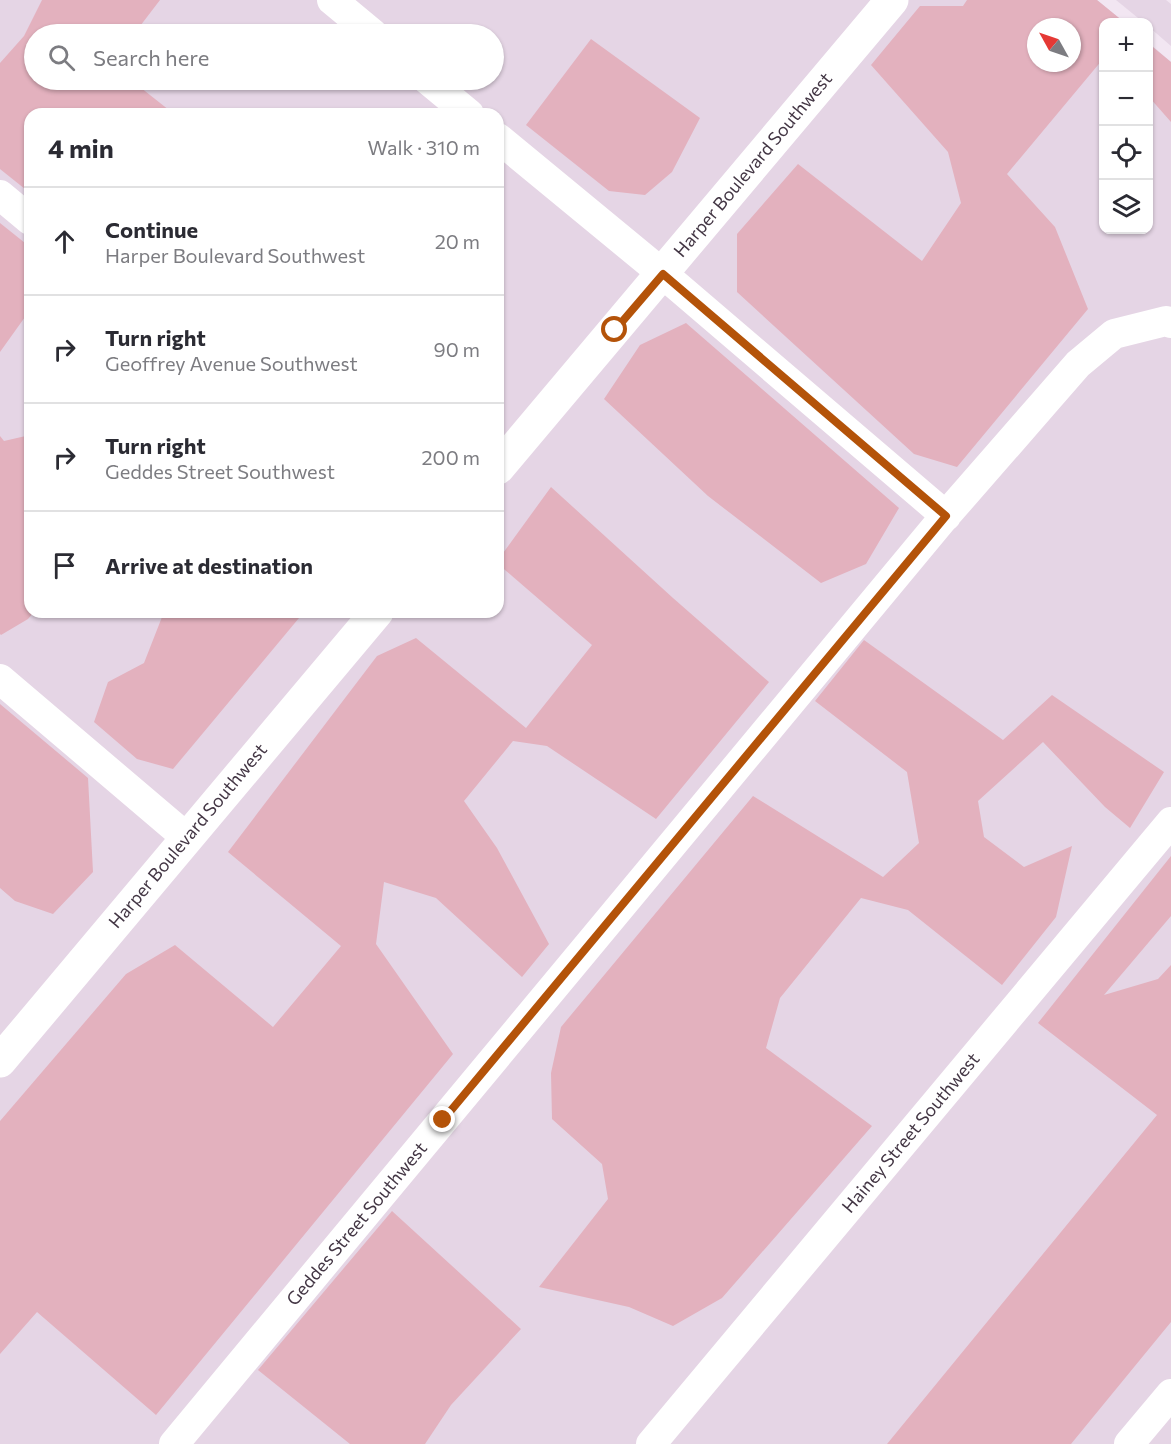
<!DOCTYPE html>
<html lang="en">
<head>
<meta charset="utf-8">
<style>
	:root { --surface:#fff; --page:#f2f2f3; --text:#2b2b33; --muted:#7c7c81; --line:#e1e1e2 }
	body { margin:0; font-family:Commissioner,sans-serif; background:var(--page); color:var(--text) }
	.controls { position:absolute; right:18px; top:18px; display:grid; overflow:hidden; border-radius:12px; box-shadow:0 2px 4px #0004 }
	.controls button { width:54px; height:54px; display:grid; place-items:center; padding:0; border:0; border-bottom:2px solid var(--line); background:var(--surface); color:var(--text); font:30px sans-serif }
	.compass { position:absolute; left:1027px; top:18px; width:54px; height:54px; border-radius:50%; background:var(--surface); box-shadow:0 2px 4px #0004; rotate:310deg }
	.stop { position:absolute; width:18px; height:18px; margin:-14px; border:4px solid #b45309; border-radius:50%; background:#fff }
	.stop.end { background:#b45309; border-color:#fff; box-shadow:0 2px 6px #0008 }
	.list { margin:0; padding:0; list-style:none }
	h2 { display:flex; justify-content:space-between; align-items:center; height:78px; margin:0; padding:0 24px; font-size:26px }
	h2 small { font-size:20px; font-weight:400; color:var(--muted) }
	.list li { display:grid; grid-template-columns:39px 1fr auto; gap:18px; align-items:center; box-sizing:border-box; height:108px; padding:0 24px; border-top:2px solid var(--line) }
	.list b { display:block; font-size:22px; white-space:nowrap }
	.list p { margin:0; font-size:20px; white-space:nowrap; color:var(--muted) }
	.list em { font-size:20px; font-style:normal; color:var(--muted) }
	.icon { flex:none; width:33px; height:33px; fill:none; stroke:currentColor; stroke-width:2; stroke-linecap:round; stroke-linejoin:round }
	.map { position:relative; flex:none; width:1171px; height:1444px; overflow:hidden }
	.search { position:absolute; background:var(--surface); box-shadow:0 2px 4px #0004; left:24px; top:24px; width:480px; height:66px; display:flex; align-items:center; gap:15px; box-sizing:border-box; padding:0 21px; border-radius:33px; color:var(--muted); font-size:22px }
	.panel { position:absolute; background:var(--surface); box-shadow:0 2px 4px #0004; left:24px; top:108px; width:480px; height:510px; border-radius:18px }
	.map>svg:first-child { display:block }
	.residential { fill:#e5d5e5; fill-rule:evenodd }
	.green { fill:#e3b1be; fill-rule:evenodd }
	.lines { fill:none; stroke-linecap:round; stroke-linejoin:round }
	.minor { stroke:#fff; stroke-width:30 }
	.tertiary { stroke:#fff; stroke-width:33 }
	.route { stroke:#b45309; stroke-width:8 }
	.labels { text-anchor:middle; stroke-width:4.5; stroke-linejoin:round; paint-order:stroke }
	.street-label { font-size:18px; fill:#433644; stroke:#fff }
</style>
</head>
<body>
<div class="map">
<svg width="1171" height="1444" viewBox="0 0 1171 1444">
	<rect width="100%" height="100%" fill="#f2e6f2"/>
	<path class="residential" d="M0 0H1097L1124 22H1104V230H1148L1149 43 1171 62V1444H0ZM1036 27H1072V63H1036ZM34 34H494V80H34ZM30 114H498V612H30Z
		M1116 0H1166L1171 4V46L1149 27 1148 22H1143Z"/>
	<path class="green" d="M42 0H160L134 34H34V80H131L174 114H30V193L0 169V63L24 36Z
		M967 0H1097L1124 22H1104L1103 59 1007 174 1055 227 1088 309 957 467 914 454 737 292V234L798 164 922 261 961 203 948 152 871 65 920 6H963ZM1036 27H1072V63H1036Z
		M591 39 700 118 672 172 645 195 609 191 526 125Z
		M1148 43 1171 62V122L1149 97Z
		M0 223 30 247V310L0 352Z
		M686 323 899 508 866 564 821 583 708 496 604 399 640 345Z
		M30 435V612H34L28 619 1 635 0 634V436L4 441Z
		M551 487 673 598 769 682 656 819 547 746 513 741 464 801 497 848 549 944 522 977 436 898 384 882 376 944 453 1054 156 1415 37 1312 0 1354V1121L126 974 175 945 273 1027 341 946 228 852 377 656 416 638 526 728 592 645 498 564V560Z
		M160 612H304L173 769 137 759 94 722 108 682 144 663 162 617Z
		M864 640 1003 740 1052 695 1164 772 1130 828 1105 807 1043 742 978 801 984 837 1024 867 1072 846 1056 917 1002 985 908 910 861 898 780 998 766 1048 872 1126 722 1298 673 1326 629 1307 539 1287 608 1199 602 1164 552 1119 551 1073 561 1027 753 796 883 877 919 843 907 772 815 701Z
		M0 704 88 778 93 872 53 914 15 901 0 888Z
		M1171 856V916L1104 995 1158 979 1171 965V1322L1071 1444H887L1157 1115 1038 1023Z
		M392 1211 521 1329 451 1405 425 1444H350L258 1370Z"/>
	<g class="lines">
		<path class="minor" d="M332 0 373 34
			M428 80 469 114
			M498 138 663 274 946 516
			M0 195 30 220
			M0 679 187 838
			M174 1444 941 521 1044 403 1078 364 1114 334 1166 321 1171 323
			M651 1444 1171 822
			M1129 1444 1171 1394"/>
		<path class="tertiary" d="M498 468 892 0
			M0 1061 377 612"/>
	</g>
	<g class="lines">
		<path class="route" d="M443 1120 946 516 663 274 615 330"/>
	</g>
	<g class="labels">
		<g class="street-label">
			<text transform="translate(753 165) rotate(-50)" y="6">Harper Boulevard Southwest</text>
			<text transform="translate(188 836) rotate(-50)" y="6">Harper Boulevard Southwest</text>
			<text transform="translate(911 1133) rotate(-50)" y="6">Hainey Street Southwest</text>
			<text transform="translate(357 1224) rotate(-50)" y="6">Geddes Street Southwest</text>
		</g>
	</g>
</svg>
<div class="controls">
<button>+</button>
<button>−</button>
<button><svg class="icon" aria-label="locate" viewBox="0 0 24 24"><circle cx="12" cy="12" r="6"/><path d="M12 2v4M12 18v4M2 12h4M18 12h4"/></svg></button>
<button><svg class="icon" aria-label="layers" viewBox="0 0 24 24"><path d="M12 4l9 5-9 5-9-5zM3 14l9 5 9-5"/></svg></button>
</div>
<svg class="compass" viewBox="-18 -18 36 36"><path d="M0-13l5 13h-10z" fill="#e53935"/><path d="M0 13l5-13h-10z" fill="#7c7c81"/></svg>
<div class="stop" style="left:615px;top:330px"></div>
<div class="stop end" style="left:443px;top:1120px"></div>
<div class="search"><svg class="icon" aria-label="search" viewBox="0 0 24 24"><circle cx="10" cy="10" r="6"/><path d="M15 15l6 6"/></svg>Search here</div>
<section class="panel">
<h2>4 min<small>Walk · 310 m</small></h2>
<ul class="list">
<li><svg class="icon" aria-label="ahead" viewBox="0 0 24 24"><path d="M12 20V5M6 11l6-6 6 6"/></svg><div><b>Continue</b><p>Harper Boulevard Southwest</p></div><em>20 m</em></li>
<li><svg class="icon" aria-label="right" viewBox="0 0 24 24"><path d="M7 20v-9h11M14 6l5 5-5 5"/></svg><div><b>Turn right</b><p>Geoffrey Avenue Southwest</p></div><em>90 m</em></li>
<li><svg class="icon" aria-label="right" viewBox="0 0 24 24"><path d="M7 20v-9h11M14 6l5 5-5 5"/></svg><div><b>Turn right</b><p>Geddes Street Southwest</p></div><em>200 m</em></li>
<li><svg class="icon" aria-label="arrive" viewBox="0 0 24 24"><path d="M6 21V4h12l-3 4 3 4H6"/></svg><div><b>Arrive at destination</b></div></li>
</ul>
</section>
</div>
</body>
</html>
